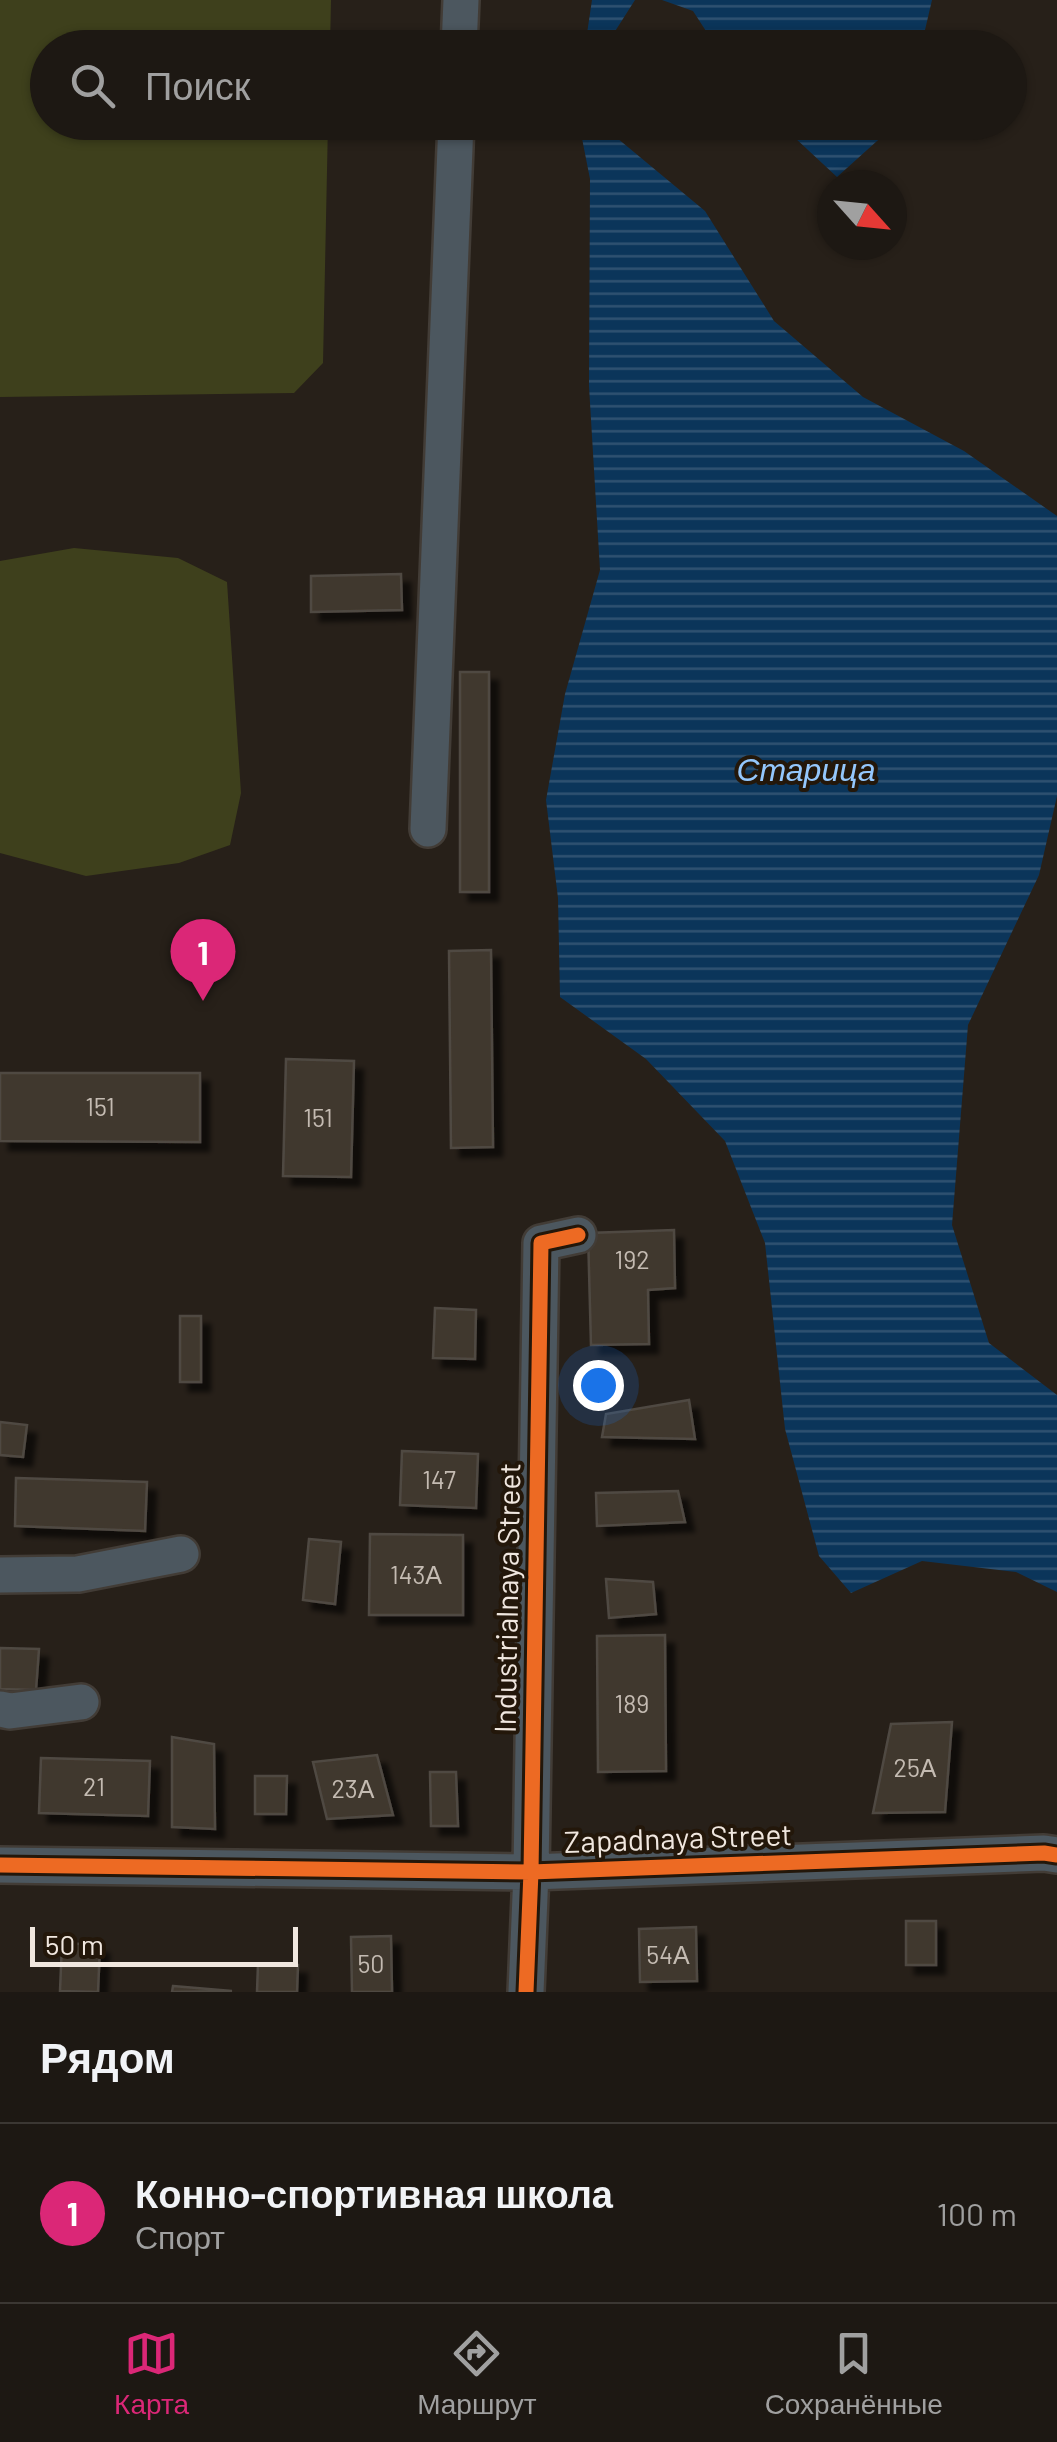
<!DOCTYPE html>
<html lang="ru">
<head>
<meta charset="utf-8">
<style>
	:root { --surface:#1d1813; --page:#25211c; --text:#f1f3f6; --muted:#a0a0a0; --line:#3b3733; --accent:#db2777 }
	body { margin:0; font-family:Barlow,sans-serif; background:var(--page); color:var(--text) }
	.compass { position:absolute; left:817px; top:170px; width:90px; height:90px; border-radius:50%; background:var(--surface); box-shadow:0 2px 8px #0004; rotate:117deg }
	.scale { position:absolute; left:30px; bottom:25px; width:268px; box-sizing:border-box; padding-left:10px; border:5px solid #f0e7df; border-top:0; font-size:28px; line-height:35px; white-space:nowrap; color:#f0e7df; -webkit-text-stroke:8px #23170a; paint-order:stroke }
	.you { position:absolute; left:598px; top:1385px; width:35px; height:35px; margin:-25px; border:8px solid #fff; border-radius:50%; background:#1a73e8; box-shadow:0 0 0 15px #1a73e833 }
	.badge { display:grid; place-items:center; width:65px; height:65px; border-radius:50%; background:var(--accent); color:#fff; font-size:32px; font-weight:700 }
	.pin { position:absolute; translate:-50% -82px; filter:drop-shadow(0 2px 5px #0008) }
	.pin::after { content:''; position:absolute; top:52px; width:35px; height:30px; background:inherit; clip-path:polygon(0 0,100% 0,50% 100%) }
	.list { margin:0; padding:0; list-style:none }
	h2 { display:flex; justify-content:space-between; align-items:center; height:130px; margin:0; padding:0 40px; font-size:42px }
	h2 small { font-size:32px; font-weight:400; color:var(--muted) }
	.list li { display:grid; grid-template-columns:65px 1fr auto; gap:30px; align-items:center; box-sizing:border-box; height:180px; padding:0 40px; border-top:2px solid var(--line) }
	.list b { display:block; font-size:38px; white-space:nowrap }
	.list p { margin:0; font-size:32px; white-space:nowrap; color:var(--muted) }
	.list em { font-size:32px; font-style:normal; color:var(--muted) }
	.icon { flex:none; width:55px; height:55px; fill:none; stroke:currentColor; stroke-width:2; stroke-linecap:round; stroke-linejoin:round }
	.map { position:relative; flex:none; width:1057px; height:1992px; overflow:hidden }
	.search { position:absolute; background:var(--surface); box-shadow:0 2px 8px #0004; left:30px; right:30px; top:30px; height:110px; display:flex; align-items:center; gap:25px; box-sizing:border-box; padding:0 35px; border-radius:55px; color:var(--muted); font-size:38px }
	.sheet { height:310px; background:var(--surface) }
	nav { display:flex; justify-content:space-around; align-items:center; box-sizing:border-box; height:140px; border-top:2px solid var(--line); background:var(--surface); font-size:28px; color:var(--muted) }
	nav a { display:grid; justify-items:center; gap:5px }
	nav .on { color:var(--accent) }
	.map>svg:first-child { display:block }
	.pitch { fill:#3e401c }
	.water { fill:url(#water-rules) }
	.building { fill:#41382d; stroke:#4f4943; stroke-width:2.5; filter:url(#shadow) }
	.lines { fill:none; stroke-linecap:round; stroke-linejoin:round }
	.minor-casing { stroke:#423c36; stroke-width:40 }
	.minor { stroke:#4c575f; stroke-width:35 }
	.cycleway-casing { stroke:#23170a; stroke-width:21 }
	.cycleway { stroke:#ed6a23; stroke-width:15 }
	.labels { text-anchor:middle; stroke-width:8; stroke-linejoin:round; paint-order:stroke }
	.number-label { font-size:25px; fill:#c4bbb2 }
	.street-label { font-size:30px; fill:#f0e7df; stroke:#23170a }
	.water-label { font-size:32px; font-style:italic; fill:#94c7fc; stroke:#23170a }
</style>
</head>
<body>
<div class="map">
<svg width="1057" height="1992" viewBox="0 0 1057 1992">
	<defs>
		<pattern id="water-rules" width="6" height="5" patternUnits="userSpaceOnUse" patternTransform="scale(2.5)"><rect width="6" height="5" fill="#0b355a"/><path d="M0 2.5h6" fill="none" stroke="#2f5271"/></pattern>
		<filter id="shadow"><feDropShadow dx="9" dy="9" stdDeviation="2.5" flood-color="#0009"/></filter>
	</defs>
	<rect width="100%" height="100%" fill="#272019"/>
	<path class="pitch" d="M0 0H331L330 47 48 48V122L328 123 323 363 294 393 0 397Z
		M74 548 178 558 227 582 241 793 230 845 179 863 86 876 0 853V561Z"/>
	<path class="water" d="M592 0H635L605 47H585Z
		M662 0H932L921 47 717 48 693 11Z
		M579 123H610L611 133 705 211 774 321 863 397 964 451 1057 516V796L1039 875 968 1025 952 1225 989 1343 1057 1395V1592L1016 1572 922 1561 851 1593 819 1556 785 1429 765 1243 725 1141 646 1059 560 997 558 898 546 800 565 694 600 570 589 386 590 179Z
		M779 123H897L837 177Z"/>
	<path class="building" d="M401 574 402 610 311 612V576Z
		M460 672H489V892H460Z
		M491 950 493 1147 451 1148 449 951Z
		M286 1059 354 1061 351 1177 283 1176Z
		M0 1073H200V1142L0 1141Z
		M674 1230 675 1288 648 1290 649 1344 591 1345 588 1233Z
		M435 1308 476 1310 475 1359 433 1358Z
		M180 1316H201V1382H180Z
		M689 1400 695 1439 602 1437 606 1414Z
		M0 1422 27 1425 23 1457 0 1455Z
		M402 1451 478 1454 476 1508 400 1505Z
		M16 1478 147 1482 145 1531 15 1526Z
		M678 1491 685 1522 597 1526 596 1493Z
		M370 1534 463 1535V1615H369Z
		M309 1539 341 1542 335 1604 303 1600Z
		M606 1579 653 1582 656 1614 609 1618Z
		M665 1635 666 1771 598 1772 597 1636Z
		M0 1648 39 1649 36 1690 0 1689Z
		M952 1722 945 1812 873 1813 891 1724Z
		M172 1737 214 1744 215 1829 172 1827Z
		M377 1755 393 1815 327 1819 313 1762Z
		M41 1758 150 1761 148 1816 39 1813Z
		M430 1772H456L458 1826H431Z
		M255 1776H287L286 1814H255Z
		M906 1921H936V1965H906Z
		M696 1927 697 1981 640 1982 639 1929Z
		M391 1936 392 1992H352L351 1937Z
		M62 1943 100 1945 98 1992 60 1991Z
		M258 1964 298 1965 297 1992H257Z
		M173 1986 232 1991 172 1992Z"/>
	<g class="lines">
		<defs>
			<path id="minor" d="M459 48 461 0
				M428 829 456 122
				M0 1575 78 1574 181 1554
				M0 1709 10 1711 81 1702
				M0 1865 531 1872 1044 1853 1057 1855
				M526 1992 531 1872 541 1243 578 1235"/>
		</defs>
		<use href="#minor" class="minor-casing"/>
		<use href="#minor" class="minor"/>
		<defs>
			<path id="cycleway" d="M0 1865 531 1872 1044 1853 1057 1855
				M526 1992 531 1872 541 1243 578 1235"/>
		</defs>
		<use href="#cycleway" class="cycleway-casing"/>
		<use href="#cycleway" class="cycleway"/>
	</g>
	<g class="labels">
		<g class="number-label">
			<text x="100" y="1116">151</text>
			<text x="318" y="1127">151</text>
			<text x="632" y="1269">192</text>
			<text x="439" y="1489">147</text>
			<text x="416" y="1584">143А</text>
			<text x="632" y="1713">189</text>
			<text x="915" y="1777">25А</text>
			<text x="94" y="1796">21</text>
			<text x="353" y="1798">23А</text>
			<text x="668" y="1964">54А</text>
			<text x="371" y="1973">50</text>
		</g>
		<g class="street-label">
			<text transform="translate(508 1598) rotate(-89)" y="10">Industrialnaya Street</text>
			<text transform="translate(678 1839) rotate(-2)" y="10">Zapadnaya Street</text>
		</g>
		<g class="water-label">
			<text x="806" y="781">Старица</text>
		</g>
	</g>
</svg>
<svg class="compass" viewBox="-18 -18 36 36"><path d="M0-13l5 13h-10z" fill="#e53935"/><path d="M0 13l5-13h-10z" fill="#a0a0a0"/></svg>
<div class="scale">50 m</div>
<div class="you"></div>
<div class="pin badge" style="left:203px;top:1001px">1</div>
<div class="search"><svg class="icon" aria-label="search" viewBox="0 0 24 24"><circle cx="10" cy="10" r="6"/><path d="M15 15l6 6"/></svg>Поиск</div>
</div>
<section class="sheet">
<h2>Рядом<small></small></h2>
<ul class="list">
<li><span class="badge">1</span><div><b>Конно-спортивная школа</b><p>Спорт</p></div><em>100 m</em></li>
</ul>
</section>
<nav>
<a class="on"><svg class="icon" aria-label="map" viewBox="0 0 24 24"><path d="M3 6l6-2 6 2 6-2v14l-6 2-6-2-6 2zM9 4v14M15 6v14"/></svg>Карта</a>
<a><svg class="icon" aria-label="directions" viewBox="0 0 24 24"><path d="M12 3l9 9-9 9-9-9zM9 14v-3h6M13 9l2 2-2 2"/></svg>Маршрут</a>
<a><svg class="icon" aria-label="saved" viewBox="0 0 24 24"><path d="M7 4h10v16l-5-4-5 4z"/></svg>Сохранённые</a>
</nav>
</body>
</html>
